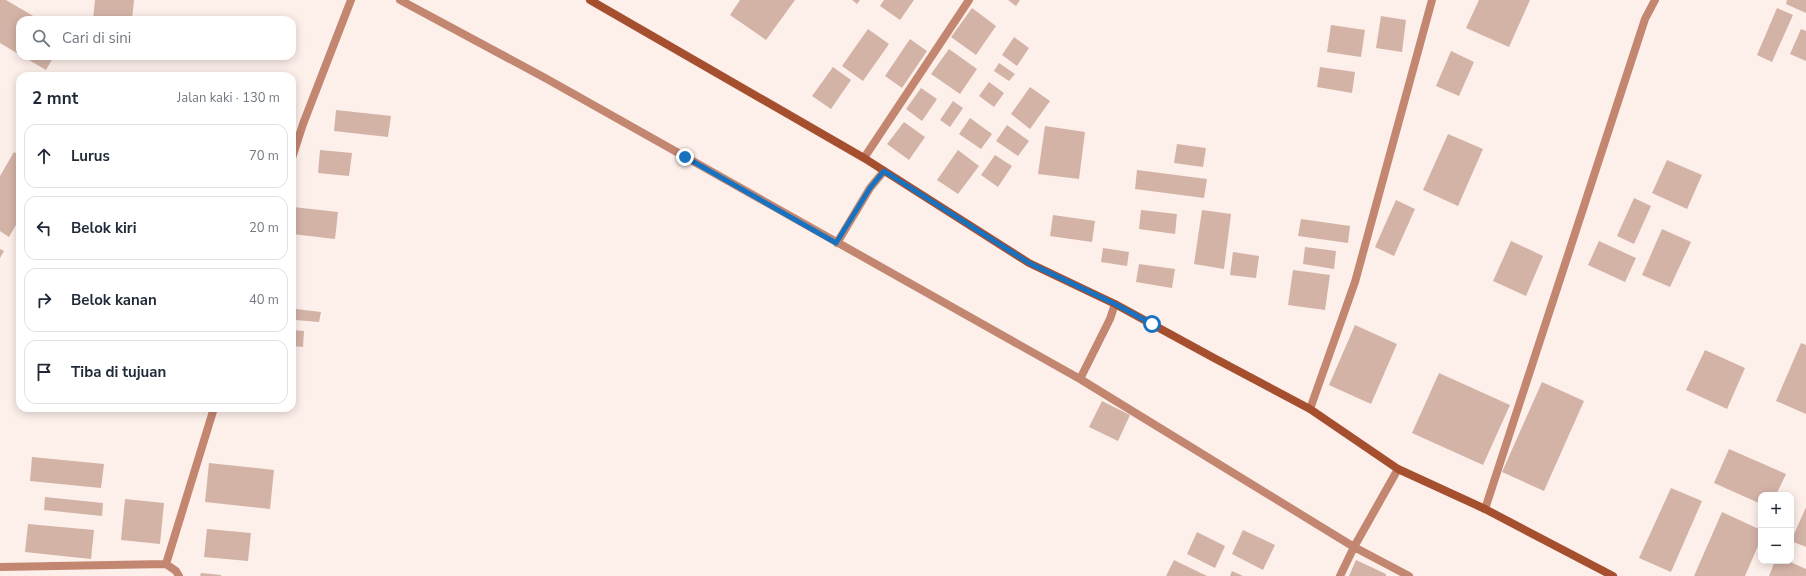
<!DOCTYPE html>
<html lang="id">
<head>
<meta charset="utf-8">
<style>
	:root { --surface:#fff; --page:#f6f6f7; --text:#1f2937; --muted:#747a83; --line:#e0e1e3 }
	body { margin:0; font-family:"Nunito Sans",sans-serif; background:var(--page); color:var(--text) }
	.controls { position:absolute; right:12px; bottom:12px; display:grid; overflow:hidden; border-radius:8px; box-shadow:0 2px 10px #0003 }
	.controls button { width:36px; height:36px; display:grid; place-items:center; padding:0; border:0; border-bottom:1px solid var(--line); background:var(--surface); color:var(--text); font:20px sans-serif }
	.stop { position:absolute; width:12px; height:12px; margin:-9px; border:3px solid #1972bf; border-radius:50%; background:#fff }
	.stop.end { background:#1972bf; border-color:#fff; box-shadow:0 1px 4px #0008 }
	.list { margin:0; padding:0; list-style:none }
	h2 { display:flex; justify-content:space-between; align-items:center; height:52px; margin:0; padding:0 16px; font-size:17px }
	h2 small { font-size:13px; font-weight:400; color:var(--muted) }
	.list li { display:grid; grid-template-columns:26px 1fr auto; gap:12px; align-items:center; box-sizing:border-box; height:64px; margin:0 8px 8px; padding:0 8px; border:1px solid var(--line); border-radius:12px }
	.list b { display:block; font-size:15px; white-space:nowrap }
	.list em { font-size:13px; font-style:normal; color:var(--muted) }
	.icon { flex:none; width:22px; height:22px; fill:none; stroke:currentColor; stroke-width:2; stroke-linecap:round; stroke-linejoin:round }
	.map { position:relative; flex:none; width:1806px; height:576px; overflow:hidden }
	.search { position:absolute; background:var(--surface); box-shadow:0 2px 10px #0003; left:16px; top:16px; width:280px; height:44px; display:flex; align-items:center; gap:10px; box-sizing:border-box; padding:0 14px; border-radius:12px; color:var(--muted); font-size:15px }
	.panel { position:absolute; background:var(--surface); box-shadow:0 2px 10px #0003; left:16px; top:72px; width:280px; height:340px; border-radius:12px }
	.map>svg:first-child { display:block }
	.building { fill:#d4b3a7 }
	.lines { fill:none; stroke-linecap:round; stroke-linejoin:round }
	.street { stroke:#c38670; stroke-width:8 }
	.secondary { stroke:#a54f2f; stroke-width:8 }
	.route { stroke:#1972bf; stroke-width:5 }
</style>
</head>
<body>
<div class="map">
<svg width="1806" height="576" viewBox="0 0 1806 576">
	<rect width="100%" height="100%" fill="#fdefea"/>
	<path class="building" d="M0 0H6L40 20H20V55L0 43Z
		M95 0H134L132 20H93Z
		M740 0H795L766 40 730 15Z
		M852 0H860L857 4Z
		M884 0H914L900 20 880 6Z
		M1008 0H1020L1016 6Z
		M1479 0H1530L1509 47 1466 28Z
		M1787 0H1806V13L1786 4Z
		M972 8 996 26 976 55 951 37Z
		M1777 8 1793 15 1772 62 1757 55Z
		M1381 16 1406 20 1402 52 1376 48Z
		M1331 25 1365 30 1361 57 1327 52Z
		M868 29 889 44 863 81 842 66Z
		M1801 29 1806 31V61L1790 54Z
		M1014 37 1029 48 1017 66 1002 55Z
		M910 39 927 51 902 88 885 76Z
		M949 49 977 69 960 94 931 74Z
		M1451 51 1474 62 1459 96 1436 86Z
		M22 56H54L46 70Z
		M999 63 1015 74 1009 81 994 71Z
		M833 67 851 80 831 109 812 96Z
		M1320 67 1355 72 1352 93 1317 87Z
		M989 82 1004 93 994 107 979 96Z
		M1030 87 1050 101 1030 129 1011 114Z
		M921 88 937 99 922 121 906 109Z
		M953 101 963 108 950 127 940 120Z
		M336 110 391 116 388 137 334 131Z
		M970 118 992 134 981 149 959 134Z
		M904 122 925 137 909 160 887 144Z
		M1007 125 1029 141 1018 156 996 141Z
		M1045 126 1085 132 1079 179 1038 174Z
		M1448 134 1483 149 1458 206 1423 190Z
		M1177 144 1206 148 1203 167 1174 163Z
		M320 150 352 153 349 176 318 173Z
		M958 150 979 166 958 194 937 180Z
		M14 152 20 156V218L9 237 0 231V176Z
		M995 155 1012 166 998 187 981 175Z
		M1667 160 1702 175 1687 209 1652 193Z
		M1137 170 1207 179 1204 198 1135 189Z
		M1634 198 1651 206 1634 244 1617 236Z
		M1396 200 1415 209 1394 256 1375 247Z
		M293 207 338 212 335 239 292 234Z
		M1141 210 1177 214 1175 234 1139 229Z
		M1202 210 1231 214 1224 269 1194 264Z
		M1053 215 1095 221 1092 242 1050 236Z
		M1301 219 1350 226 1348 243 1298 236Z
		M1662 229 1691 242 1670 287 1642 275Z
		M1511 241 1543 256 1526 296 1493 281Z
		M1599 241 1636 258 1625 282 1588 265Z
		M1305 247 1336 251 1334 269 1303 264Z
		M1103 248 1129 252 1127 266 1101 262Z
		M0 249 4 251 0 258Z
		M1233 252 1259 256 1256 278 1230 275Z
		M1139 264 1175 269 1172 288 1136 282Z
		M1293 270 1330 275 1325 310 1288 305Z
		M296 309 321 312 319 322 295 320Z
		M1355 325 1397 344 1371 404 1329 385Z
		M292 330 304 331 303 347 292 346Z
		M1801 343 1806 345V414L1776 401Z
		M1705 350 1745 368 1727 409 1686 390Z
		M1439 373 1510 405 1483 465 1412 433Z
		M1542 382 1584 401 1544 491 1502 472Z
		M1102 401 1130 415 1118 441 1089 427Z
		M1729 449 1786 474 1776 495H1761V504L1714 483Z
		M32 457 104 464 101 488 30 481Z
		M209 463 274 470 270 509 205 502Z
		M1671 488 1702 501 1671 572 1639 558Z
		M45 497 103 503 102 516 44 510Z
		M125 499 164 503 160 544 121 540Z
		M1806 507V547L1791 541Z
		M1722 512 1761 530V539L1745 576H1694Z
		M28 524 94 530 91 559 25 552Z
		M207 529 251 533 248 561 204 557Z
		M1243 530 1275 545 1263 570 1232 554Z
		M1197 532 1225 546 1215 568 1187 554Z
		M1174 560 1207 576H1166Z
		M1356 560 1386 574V576H1349Z
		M1775 561H1788L1806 569V576H1769Z
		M1232 571 1243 576H1230Z
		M201 573 221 575V576H200Z"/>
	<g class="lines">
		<path class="street" d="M400 0 547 79 1080 379 1354 547 1409 576
			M292 158 303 124 351 0
			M864 158 969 0
			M837 243 870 188 884 171
			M1080 379 1110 319 1115 304
			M1310 409 1355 282 1432 0
			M1485 509 1645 19 1655 0
			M166 564 214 408
			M0 567 166 564 176 571 179 576
			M1340 576 1354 547 1398 469"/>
		<path class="secondary" d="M590 0 864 158 1029 263 1115 304 1214 358 1310 409 1398 469 1485 509 1613 576"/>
	</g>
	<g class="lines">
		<path class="route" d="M685 157 836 243 870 188 884 171 1029 263 1115 304 1152 324"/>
	</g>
</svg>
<div class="controls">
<button>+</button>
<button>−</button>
</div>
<div class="stop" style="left:1152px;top:324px"></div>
<div class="stop end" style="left:685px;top:157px"></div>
<div class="search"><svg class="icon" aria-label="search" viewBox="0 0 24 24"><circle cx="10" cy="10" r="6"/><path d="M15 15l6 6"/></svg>Cari di sini</div>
<section class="panel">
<h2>2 mnt<small>Jalan kaki · 130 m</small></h2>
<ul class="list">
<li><svg class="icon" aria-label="ahead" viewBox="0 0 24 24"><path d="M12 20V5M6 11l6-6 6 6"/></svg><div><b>Lurus</b></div><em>70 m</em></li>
<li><svg class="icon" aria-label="left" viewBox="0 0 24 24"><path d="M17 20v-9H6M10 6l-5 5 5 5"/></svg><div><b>Belok kiri</b></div><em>20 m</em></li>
<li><svg class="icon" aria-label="right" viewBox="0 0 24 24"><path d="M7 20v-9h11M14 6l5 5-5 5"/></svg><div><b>Belok kanan</b></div><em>40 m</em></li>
<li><svg class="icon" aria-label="arrive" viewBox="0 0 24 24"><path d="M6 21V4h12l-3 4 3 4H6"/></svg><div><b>Tiba di tujuan</b></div></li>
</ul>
</section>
</div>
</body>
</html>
